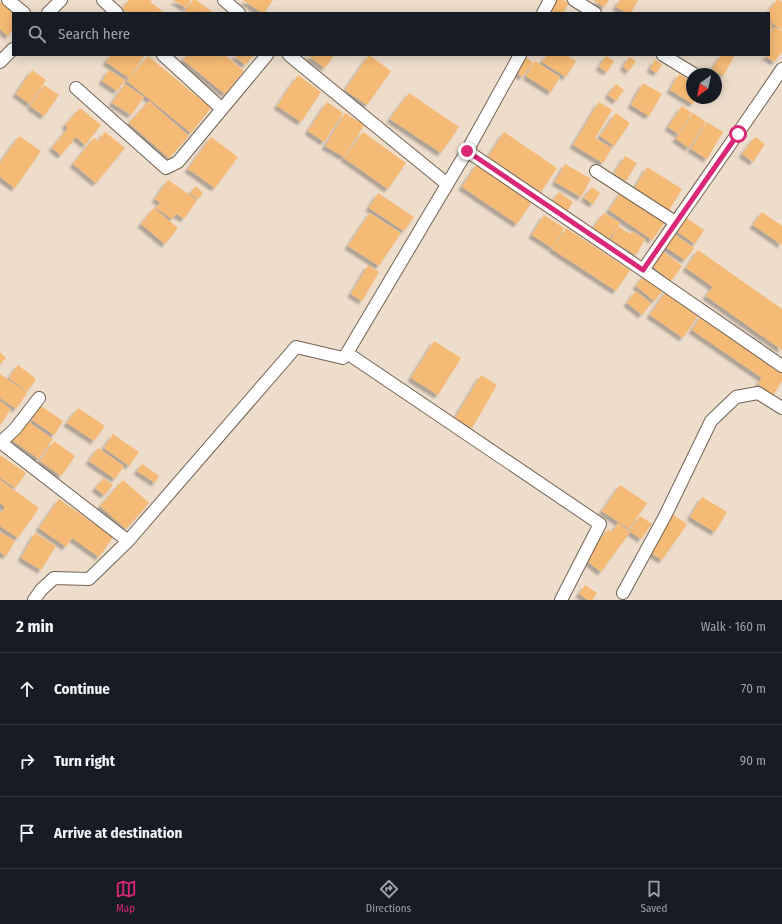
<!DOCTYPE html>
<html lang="en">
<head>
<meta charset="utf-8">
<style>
	:root { --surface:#171b24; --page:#20242c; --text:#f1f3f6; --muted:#9ea1a6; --line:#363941; --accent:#db2777 }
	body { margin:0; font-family:"Fira Sans Condensed",sans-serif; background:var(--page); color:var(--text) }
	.compass { position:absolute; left:686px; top:68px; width:36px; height:36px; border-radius:50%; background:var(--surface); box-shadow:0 2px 10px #0003; rotate:213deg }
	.stop { position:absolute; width:12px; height:12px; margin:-9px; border:3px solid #db2777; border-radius:50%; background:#fff }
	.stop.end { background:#db2777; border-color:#fff; box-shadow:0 1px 4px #0008 }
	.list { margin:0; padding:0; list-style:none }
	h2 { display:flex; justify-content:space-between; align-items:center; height:52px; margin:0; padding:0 16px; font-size:17px }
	h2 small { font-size:13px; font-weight:400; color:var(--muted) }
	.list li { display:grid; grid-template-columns:26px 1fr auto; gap:12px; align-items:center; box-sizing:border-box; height:72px; padding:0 16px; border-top:1px solid var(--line) }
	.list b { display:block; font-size:15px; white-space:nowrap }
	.list em { font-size:13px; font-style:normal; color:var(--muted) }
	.icon { flex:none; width:22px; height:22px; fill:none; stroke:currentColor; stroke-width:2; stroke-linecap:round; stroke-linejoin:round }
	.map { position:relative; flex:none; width:782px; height:600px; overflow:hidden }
	.search { position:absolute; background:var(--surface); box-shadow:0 2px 10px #0003; left:12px; right:12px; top:12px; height:44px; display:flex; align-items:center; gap:10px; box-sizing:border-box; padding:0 14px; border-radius:0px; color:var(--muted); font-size:15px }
	.sheet { height:268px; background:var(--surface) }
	nav { display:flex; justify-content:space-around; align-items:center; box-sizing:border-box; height:56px; border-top:1px solid var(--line); background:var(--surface); font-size:11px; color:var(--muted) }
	nav a { display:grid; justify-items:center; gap:2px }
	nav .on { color:var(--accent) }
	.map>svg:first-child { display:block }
	.building { fill:#f5ba74; filter:url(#shadow) }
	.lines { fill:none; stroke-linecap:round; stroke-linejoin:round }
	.street-casing { stroke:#726353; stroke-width:14 }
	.street { stroke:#fff; stroke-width:12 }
	.route { stroke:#db2777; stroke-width:5 }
</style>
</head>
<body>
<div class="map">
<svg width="782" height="600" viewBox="0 0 782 600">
	<defs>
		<filter id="shadow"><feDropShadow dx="-3.5" dy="3.5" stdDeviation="1" flood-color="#0004"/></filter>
	</defs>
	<rect width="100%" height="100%" fill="#eeddcb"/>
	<path class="building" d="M129 0H152L150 2 165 13H127L122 9Z
		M173 0H191L186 8Z
		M193 0H196L214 13H184Z
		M243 0H273L264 13H262Z
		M553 0H563L569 3 563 13H546Z
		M593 0H609L604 7Z
		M620 0H638L631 13H627L616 7Z
		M777 0H779L782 2V30L769 21V13H767Z
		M0 2 13 12V30L8 36 0 29Z
		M769 23 773 26 769 32Z
		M775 27 782 31V52L774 62 764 55H769V35Z
		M111 55H145L129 78 106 62Z
		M187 55H215L217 57 219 55H225L244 71 225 94 183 60Z
		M234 55H254L245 65Z
		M307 55H334L325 68Z
		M369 55 391 71 367 105 345 90Z
		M547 55H566L576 61 566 77 542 62Z
		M721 55H735L723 76 712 69Z
		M148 56 211 108 191 133 127 81Z
		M525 56 533 63 522 77 514 70Z
		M606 56 614 61 607 72 599 67Z
		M629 57 636 61 629 71 623 67Z
		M655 60 662 64 657 73 650 69Z
		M535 61 560 77 551 92 526 76Z
		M32 70 46 80 30 104 16 94Z
		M109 70 125 80 117 91 102 81Z
		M679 74 692 82V98H696L693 104 670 90Z
		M298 75 321 92 301 122 277 106Z
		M643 83 662 94 649 116 631 105Z
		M125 84 144 97 131 115 112 103Z
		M616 84 624 90 616 101 608 95Z
		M44 85 59 95 44 116 30 106Z
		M409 93 459 127 441 153 390 119Z
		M149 101 189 136 169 158 129 123Z
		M327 102 343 113 324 142 308 131Z
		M599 102 612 110 595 138 612 148 603 163 573 145Z
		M682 106 692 113 678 134 668 127Z
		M80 108 101 125 85 145 76 137 61 155 52 148 68 128 65 125Z
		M345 113 364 125 344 157 325 146Z
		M616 113 630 123 614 146 600 136Z
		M693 113 706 122 689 148 676 139Z
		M707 122 723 132 707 159 691 149Z
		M105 132 125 148 96 183 73 164 94 138 98 141Z
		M363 132 406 163 388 189 344 158Z
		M504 132 557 168 541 192 488 157Z
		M19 136 41 151 15 188 0 177V163Z
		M211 137 238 157 215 188 188 169Z
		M755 137 765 144 753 162 742 154Z
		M625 156 637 163 626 181 614 174Z
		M477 164 532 202 517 224 462 187Z
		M565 164 591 179 581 197 555 182Z
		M647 167 682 189 668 212 633 191Z
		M168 180 197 200 184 219 155 199Z
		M196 186 203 193 198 199 190 193Z
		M592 187 600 193 593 204 584 198Z
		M622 191 666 221 652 240 609 210Z
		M559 192 573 202 566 213 552 202Z
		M378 193 414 217 404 231 369 208Z
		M160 203 176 214 172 219 156 208Z
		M154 208 178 228 165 244 141 224Z
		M762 212 782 226V245L753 225Z
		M370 213 401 233 379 266 348 246Z
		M604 213 620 223 609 239 593 228Z
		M544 215 564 228 552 248 532 235Z
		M684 216 704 230 695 244 675 230Z
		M618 226 630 234 632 231 645 239 636 255 611 240Z
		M566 228 630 270 616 291 552 249Z
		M673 233 694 248 685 260 664 246Z
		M661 250 682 266 671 281 650 264Z
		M698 250 782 309V350L706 296 713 287 686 268Z
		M368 265 379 272 362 301 351 294Z
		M646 273 665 288 654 301 636 286Z
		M667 290 700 313 683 338 650 315Z
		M636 291 651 303 642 315 627 303Z
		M702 315 782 371V381L773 395 758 384 762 378 692 330Z
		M434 341 461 358 438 395 411 378Z
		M0 352 6 358 0 364Z
		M18 365 36 379 27 392 9 378Z
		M0 374 27 393 16 409 0 398Z
		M481 375 497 385 472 428 455 418Z
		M0 401 11 409 0 425Z
		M41 406 63 421 54 435 32 420Z
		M78 408 105 426 94 441 67 423Z
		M26 420 53 439 39 459 12 440Z
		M113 434 139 452 129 466 104 448Z
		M54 441 75 456 61 476 40 461Z
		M98 448 124 466 115 479 89 461Z
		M0 455 26 473 15 488 0 478Z
		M142 464 159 476 155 483 137 471Z
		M104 478 113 485 104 495 95 488Z
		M0 480 39 508 18 538 0 526V514L5 507 0 503Z
		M123 480 149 503 126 529 100 506Z
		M620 485 647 503 629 529 602 511Z
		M702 497 727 512 715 532 690 517Z
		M59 499 113 537 99 557 72 538 66 547 39 528Z
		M672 514 687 524 662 560 648 551Z
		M640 516 652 524 641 539 629 531Z
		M618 523 630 532 601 572 586 560 608 529 612 532Z
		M0 532 15 541 6 556 0 552Z
		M35 533 56 546 41 570 21 558Z
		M585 585 597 593 592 600H588L579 594Z"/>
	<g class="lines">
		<defs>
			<path id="street" d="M8 0 24 13
				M103 0 117 13
				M224 0 239 13
				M574 0 595 13
				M48 13 61 0
				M543 13 550 0
				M163 55 222 109 267 55
				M289 55 447 184
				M663 55 694 74
				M0 62 13 49
				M76 88 166 168 178 162 222 109
				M467 151 643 270 782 366
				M596 171 675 222
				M643 270C689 202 737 136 782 69
				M347 353 600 524 561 600
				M0 442 128 541 296 347 343 358 347 353 467 151 520 55
				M0 443 15 429 39 398
				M623 593 665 516 711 421 736 397 758 393 782 408
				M34 600 41 590 54 578 89 579 128 541"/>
		</defs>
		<use href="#street" class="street-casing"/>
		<use href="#street" class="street"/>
	</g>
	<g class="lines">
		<path class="route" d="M467 151 643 270 738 134"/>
	</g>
</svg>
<svg class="compass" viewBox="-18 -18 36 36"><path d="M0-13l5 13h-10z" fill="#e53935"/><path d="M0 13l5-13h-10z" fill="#9ea1a6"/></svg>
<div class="stop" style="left:738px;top:134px"></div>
<div class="stop end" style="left:467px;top:151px"></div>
<div class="search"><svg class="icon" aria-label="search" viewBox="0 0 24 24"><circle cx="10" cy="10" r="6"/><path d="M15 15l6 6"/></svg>Search here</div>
</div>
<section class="sheet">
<h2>2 min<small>Walk · 160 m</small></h2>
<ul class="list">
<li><svg class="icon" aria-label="ahead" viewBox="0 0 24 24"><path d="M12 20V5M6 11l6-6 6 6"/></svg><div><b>Continue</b></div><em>70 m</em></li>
<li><svg class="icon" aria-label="right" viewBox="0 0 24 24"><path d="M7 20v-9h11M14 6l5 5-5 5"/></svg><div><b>Turn right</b></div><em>90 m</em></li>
<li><svg class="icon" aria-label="arrive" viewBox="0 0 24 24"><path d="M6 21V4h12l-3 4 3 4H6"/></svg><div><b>Arrive at destination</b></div></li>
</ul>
</section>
<nav>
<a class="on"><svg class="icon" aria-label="map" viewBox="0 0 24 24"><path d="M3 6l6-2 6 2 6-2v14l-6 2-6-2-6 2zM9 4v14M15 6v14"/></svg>Map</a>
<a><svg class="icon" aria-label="directions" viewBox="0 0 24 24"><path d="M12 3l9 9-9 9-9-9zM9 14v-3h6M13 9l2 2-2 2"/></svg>Directions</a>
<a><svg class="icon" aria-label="saved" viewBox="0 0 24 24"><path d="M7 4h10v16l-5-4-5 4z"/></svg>Saved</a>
</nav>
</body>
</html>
